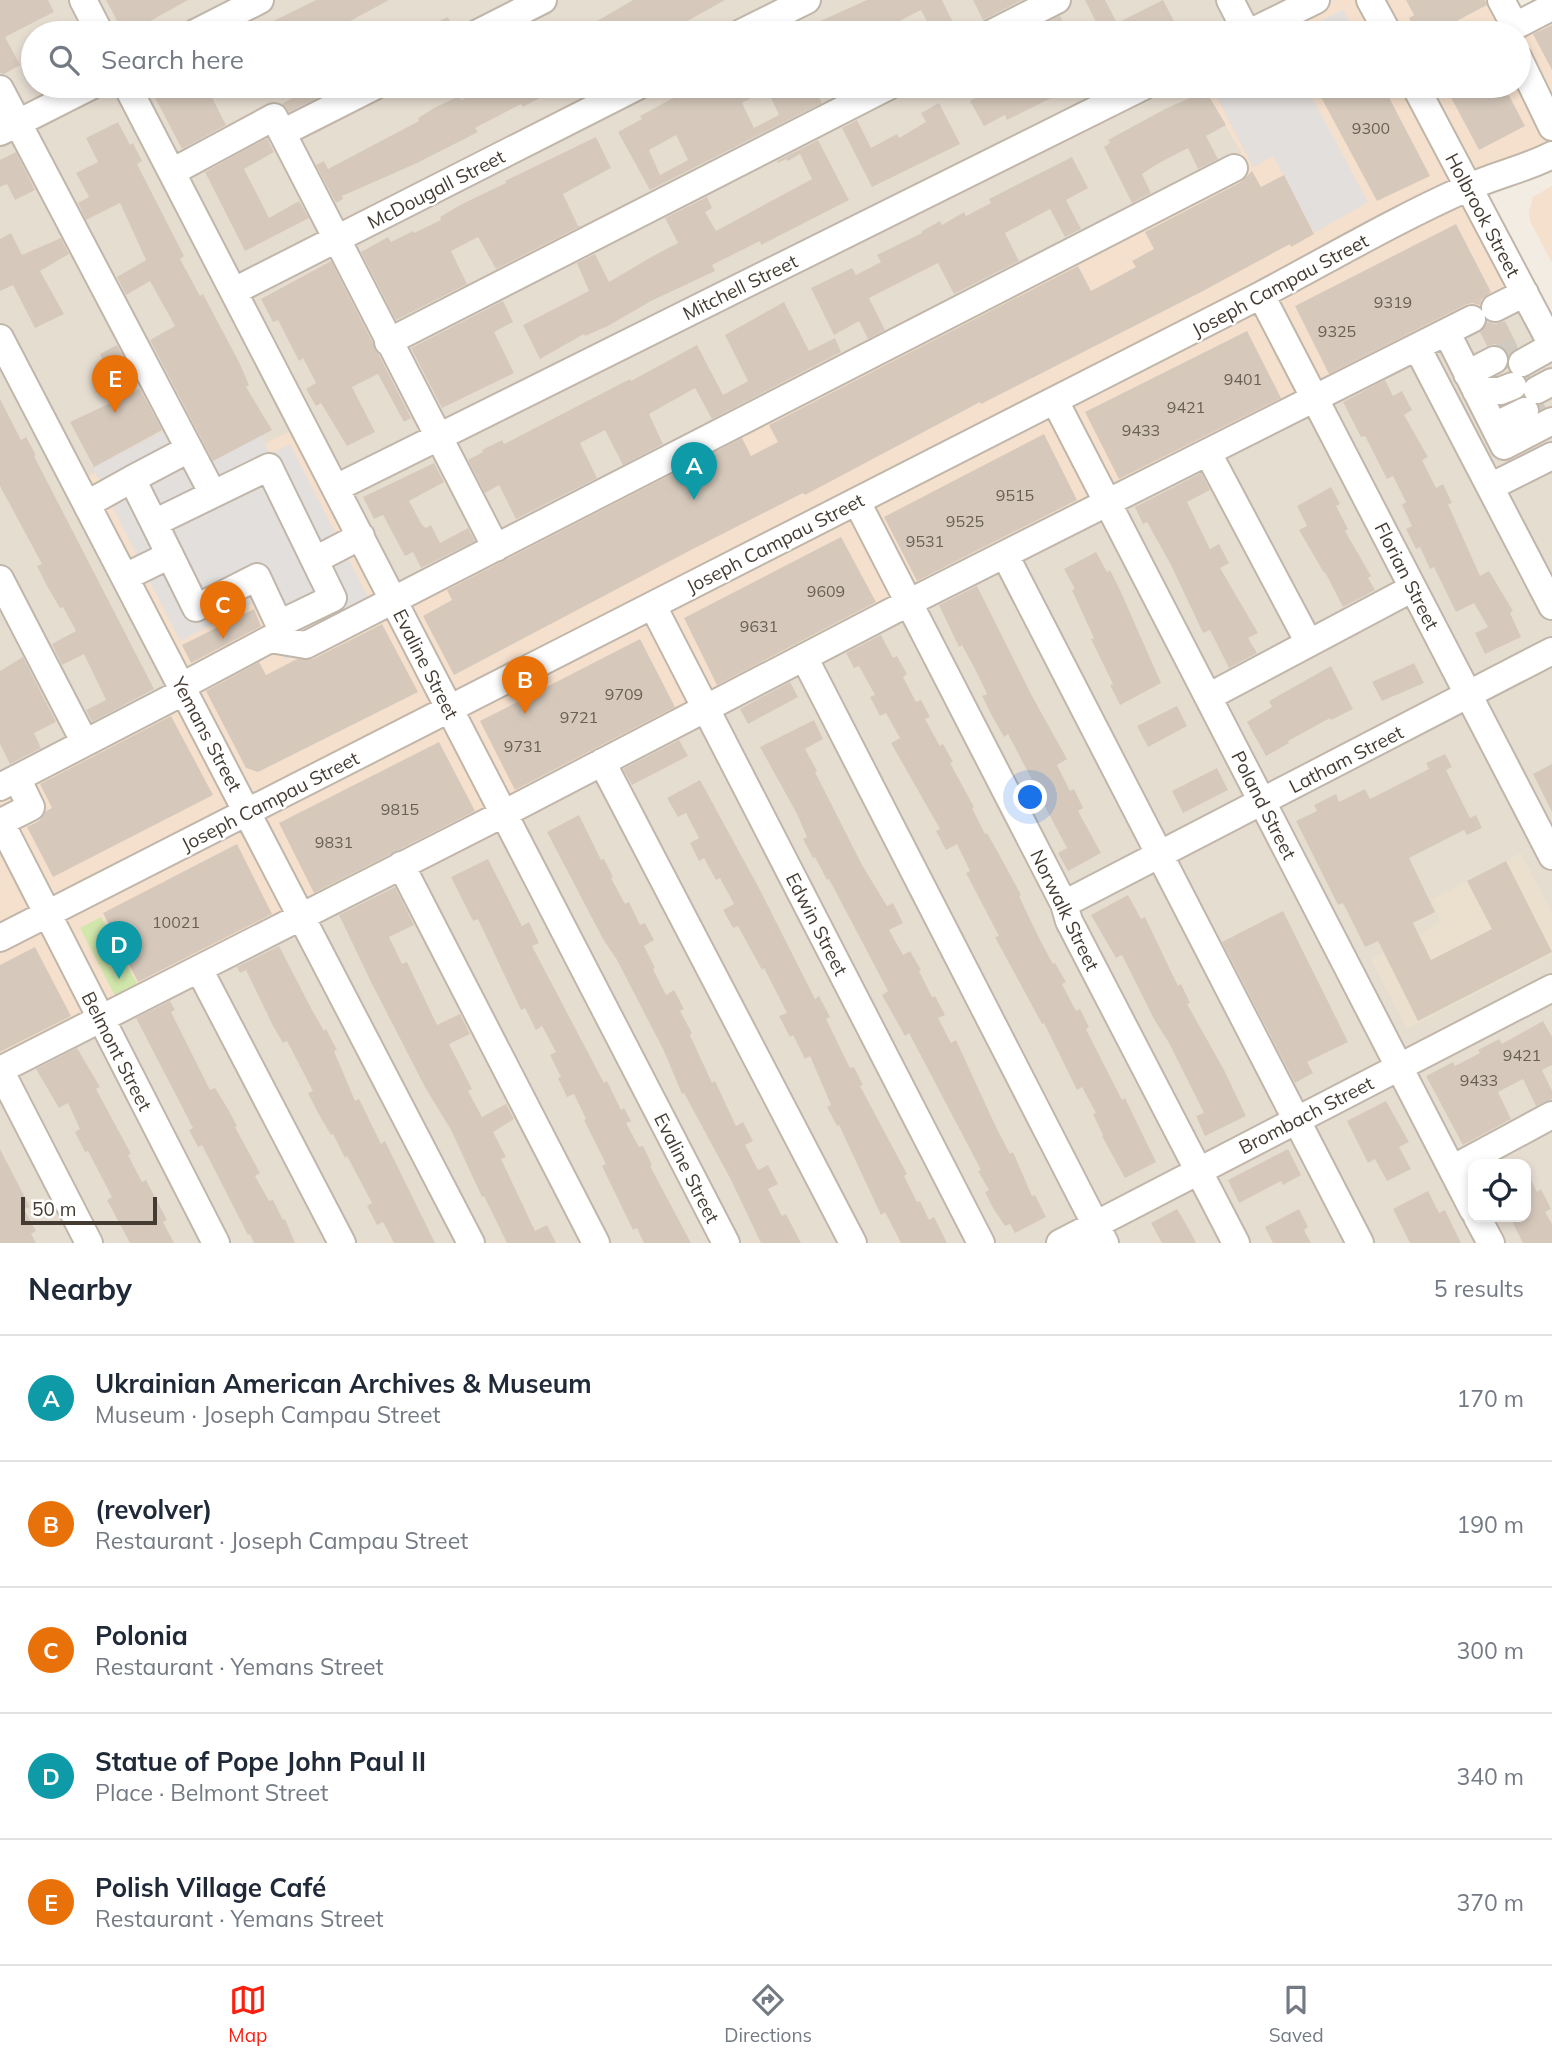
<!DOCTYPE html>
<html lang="en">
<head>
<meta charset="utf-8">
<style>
	:root { --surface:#fff; --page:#f2f2f3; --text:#1f2937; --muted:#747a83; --line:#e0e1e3; --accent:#fb1f10 }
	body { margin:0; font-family:Mulish,sans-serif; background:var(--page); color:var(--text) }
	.controls { position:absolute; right:21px; bottom:21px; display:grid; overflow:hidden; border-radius:14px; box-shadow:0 4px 10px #0003 }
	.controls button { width:63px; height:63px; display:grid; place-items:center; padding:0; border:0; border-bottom:2px solid var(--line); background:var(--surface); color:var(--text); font:35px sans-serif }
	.scale { position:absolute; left:21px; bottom:18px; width:136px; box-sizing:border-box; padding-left:7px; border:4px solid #443c33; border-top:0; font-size:19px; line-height:24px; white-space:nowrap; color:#443c33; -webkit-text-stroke:5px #fff; paint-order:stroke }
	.you { position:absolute; left:1031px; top:798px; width:24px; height:24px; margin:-18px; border:5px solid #fff; border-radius:50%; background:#1a73e8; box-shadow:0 0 0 10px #1a73e833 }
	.badge { display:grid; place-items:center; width:46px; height:46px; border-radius:50%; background:var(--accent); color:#fff; font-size:23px; font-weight:700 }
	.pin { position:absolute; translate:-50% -58px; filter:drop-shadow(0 2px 4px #0008) }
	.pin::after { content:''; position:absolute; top:37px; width:24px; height:21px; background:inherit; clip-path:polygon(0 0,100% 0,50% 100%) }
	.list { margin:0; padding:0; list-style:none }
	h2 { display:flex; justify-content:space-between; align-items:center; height:91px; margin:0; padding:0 28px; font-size:30px }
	h2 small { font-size:23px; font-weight:400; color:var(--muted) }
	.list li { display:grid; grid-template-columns:46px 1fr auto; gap:21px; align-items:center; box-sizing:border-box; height:126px; padding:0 28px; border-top:2px solid var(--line) }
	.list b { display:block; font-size:26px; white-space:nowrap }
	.list p { margin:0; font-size:23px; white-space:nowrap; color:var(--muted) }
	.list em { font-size:23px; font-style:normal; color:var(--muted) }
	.icon { flex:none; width:38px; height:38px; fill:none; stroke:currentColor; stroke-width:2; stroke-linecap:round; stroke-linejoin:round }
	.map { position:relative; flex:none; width:1552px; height:1243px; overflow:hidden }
	.search { position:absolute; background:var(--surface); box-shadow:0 4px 10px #0003; left:21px; right:21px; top:21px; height:77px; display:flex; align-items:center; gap:18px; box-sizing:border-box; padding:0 24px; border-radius:38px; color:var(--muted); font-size:26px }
	.sheet { height:721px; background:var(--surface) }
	nav { display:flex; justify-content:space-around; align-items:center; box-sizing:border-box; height:98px; border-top:2px solid var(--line); background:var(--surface); font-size:19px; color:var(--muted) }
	nav a { display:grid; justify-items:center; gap:4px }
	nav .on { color:var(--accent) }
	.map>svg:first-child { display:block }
	.residential { fill:#e6ddd1; fill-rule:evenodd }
	.commercial { fill:#f5e0cd }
	.education { fill:#ebe0cd }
	.green { fill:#d1e7ab }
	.parking { fill:#e2dfdc }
	.building { fill:#d6c9bc; fill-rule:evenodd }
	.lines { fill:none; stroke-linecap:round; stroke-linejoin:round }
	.minor-tunnel { stroke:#cfc9c0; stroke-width:26; stroke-dasharray:26 13; stroke-linecap:butt }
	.minor-casing { stroke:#c0b6a9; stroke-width:30 }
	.minor { stroke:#fff; stroke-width:26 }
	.labels { text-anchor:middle; stroke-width:5; stroke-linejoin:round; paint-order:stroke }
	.number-label { font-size:16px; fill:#685f55 }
	.street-label { font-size:19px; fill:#443c33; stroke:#fff }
</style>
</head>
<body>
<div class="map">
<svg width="1552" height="1243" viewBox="0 0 1552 1243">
	<rect width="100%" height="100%" fill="#f2ece3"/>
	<path class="residential" d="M0 0H1316L1249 33H33V86H1203L1242 153 395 603 186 688 0 791Z
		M1523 289 1552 345V1243H0V1070ZM1473 1164H1526V1217H1473Z"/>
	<path class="commercial" d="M1316 0H1501L1515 25 1552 7V155L1469 187 1523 289 0 1060V791L186 688 80 480 184 430 207 472 303 425 395 603 1242 153 1204 86H1519V33H1249Z
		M1552 186V263L1530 221 1529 212 1533 197Z"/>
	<path class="education" d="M1521 853 1552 914V954L1407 1029 1371 959 1442 922 1431 900Z"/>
	<path class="green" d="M101 917 137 984 115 996 80 928Z"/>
	<path class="parking" d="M1343 10 1356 33H1297Z
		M1211 86H1306L1368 202 1314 233 1273 156 1253 167Z
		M184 422 205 464 261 436 270 454 290 444 376 613 285 660 255 602 180 641 93 468Z"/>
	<path class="building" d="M0 0H48L54 12 5 37 20 65 4 74 0 73Z
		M106 0H188L136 29 135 26 123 32Z
		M316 0H389L341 26 342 28 333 33H249Z
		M633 0H725L666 33H597L592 24Z
		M867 0H942L958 33H933L921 10 876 33H821L816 23Z
		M973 0H1022L983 20Z
		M1085 0H1105L1117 23 1163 0 1177 27 1165 33H1098L1101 32Z
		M1406 0H1485L1487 5 1434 33H1417L1409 18 1414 15Z
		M1060 16 1069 33H1026Z
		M448 17 456 33H411Z
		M1552 25V70L1533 34Z
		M149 86H206L226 125 182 149Z
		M313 86 319 97 289 112 282 104Z
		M496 86H562L523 107 521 104 475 128 478 132 415 164 342 196 343 199 336 203 316 165 324 161 328 169 419 121 418 118 436 107 459 96 461 100 483 89 485 92Z
		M706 86H813L822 103 650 190 618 132 642 119 640 116 677 96 679 99ZM767 89 779 115 754 128 742 103ZM676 135 688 160 660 175 649 150Z
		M999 86H1075L1007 120 1005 115 984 126 970 101Z
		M1315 86H1383L1430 176 1377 201Z
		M1445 86H1504L1525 126 1479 150Z
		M1206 91 1226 125 1206 136 1218 159 1198 169 1188 148 1159 163 1142 174 1151 193 1132 203 1104 147 1110 143 1108 140 1165 109Z
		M939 103 960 144 872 187 842 128 857 120 871 148 897 134 899 138 926 122 921 113Z
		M118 122 130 145 133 143 142 161 137 164 184 256 180 259 200 296 203 294 240 364 249 385 246 387 272 430 213 461 150 340 175 326 150 281 126 295 117 277 146 260 120 203 86 220 78 203 89 197 76 173 98 162 86 138Z
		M596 137 611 168 563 194 578 226H581L496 269 478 237 451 251 467 284 396 320 361 252 388 237 391 242 413 231 414 233 441 220 440 217 462 204 506 183 505 181Z
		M267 138 274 152 244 169 262 204 269 218 299 201 309 218 245 251 205 172Z
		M818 140 849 200 761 245 760 241 712 265 715 271 651 301 608 326 585 336 584 334 540 359 523 325 589 291 577 263 595 254 609 282 653 256 678 243 665 218 707 197 712 208 705 212 716 231 812 179 800 154 788 161 786 159 778 163 777 161Z
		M16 152 35 190 15 200 7 184 0 187V160Z
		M1072 157 1088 188 1066 200 1081 229 1065 237 1050 209 1005 233 1019 261 954 294 938 263 869 298 885 330 868 339 859 321 834 335 811 288 852 268 856 275 881 262 877 255 922 233V231L940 221 942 225 964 212 966 216 991 203 989 199Z
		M1252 171 1261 187 1284 175 1314 234 1291 247 1290 244 1203 291 981 404 980 402 805 495 803 493 691 550 454 675 423 616 452 600 447 590 742 438 751 456 778 442 769 425 1078 266 1091 291 1136 267 1132 261 1154 249 1145 232 1241 182Z
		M1456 224 1491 292 1482 299 1480 305 1472 303 1465 305 1329 374 1295 306Z
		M11 233 22 255 61 238 69 254 40 271 64 314 35 328 13 285 0 291V239Z
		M331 261 411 418 404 422 378 374 352 387 375 432 347 446 321 403 316 406 306 389 316 383 303 358 299 361 278 320 273 322 261 299Z
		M503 301 513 322 494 332 514 373 442 408 411 348Z
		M784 302 809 351 835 338 841 352 712 419 695 388 649 414 663 444 623 465 605 430 580 443 597 478 516 519 499 485 485 493 468 460 483 452 482 450 502 440 504 444 630 379 631 381 697 345 723 395 748 381 725 335Z
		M1505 321 1518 347 1509 355 1502 346 1495 344 1487 346 1480 332 1487 322 1495 324Z
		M1247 331 1281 398 1119 479 1085 412Z
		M117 345 127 364 109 372 100 354Z
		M1385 380 1393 396 1402 391 1412 410 1404 415 1428 457 1422 460 1436 488 1443 484 1452 503 1448 504 1480 576 1489 571 1513 611 1510 613 1521 637 1485 654 1475 633 1488 627 1474 603 1456 612 1434 567 1430 569 1420 547 1416 549 1406 529 1412 526 1402 505 1406 502 1393 476 1387 479 1365 436 1361 437 1343 402Z
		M140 389 162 430 94 467 70 422Z
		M0 399 21 440 26 437 36 455 34 456 154 689 92 722 86 710 106 700 84 654 62 665 52 644 76 631 63 607 60 608 47 586 37 566 42 564 0 486Z
		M1044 434 1077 500 917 581 884 517Z
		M434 463 444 482 409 501 422 525 426 528 431 525 440 543 468 528 475 541 421 568 413 552 405 556 383 515 374 519 363 497Z
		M1201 473 1210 490 1187 502 1210 549 1219 544 1229 563 1220 568 1258 633 1248 638 1257 653 1229 668 1210 630 1203 633 1171 565 1147 522 1143 524 1135 507Z
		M1331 487 1340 504 1336 506 1348 529 1345 531 1371 576 1368 578 1375 590 1343 607 1325 572 1324 573 1299 530 1307 526 1297 506Z
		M841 537 876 602 717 685 684 618Z
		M1096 552 1107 572 1110 570 1120 590 1161 683 1120 705 1110 685 1113 684 1091 639 1094 638 1072 590 1075 589 1064 569Z
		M977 586 1032 696 1067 759 1057 765 1070 791 1074 789 1083 808 1078 811 1101 853 1068 871 1058 853 1067 848 1042 801 1039 803 1029 784 1033 782 1008 734 1004 737 991 714 982 696 987 694 976 671 962 645 959 647 939 605Z
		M254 609 261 626 191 663 182 645Z
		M382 624 418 692 258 772 246 768 206 691 259 662 266 675 297 659H313Z
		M881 635 893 658 897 656 907 674 903 677 916 702 921 700 930 717 925 719 940 746 943 744 953 762 950 763 974 807 972 808 985 834 987 833 1000 856 1021 895 1019 896 1039 938 1053 964 1055 963 1066 982 1062 984 1076 1011 1080 1009 1089 1027 1086 1029 1097 1051 1122 1100 1125 1098 1156 1162 1125 1178 1102 1136 1103 1135 1093 1114 1096 1113 1082 1087 1077 1090 1044 1023 1042 1024 995 937 999 936 966 873 970 871 957 844 946 850 936 831 940 829 891 743 900 738 886 713 880 716 870 697 875 695 859 666 854 668 846 653Z
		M640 639 675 707 515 790 480 721Z
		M23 657 56 722 34 733 41 748 10 764 0 744V671Z
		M1414 663 1424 683 1382 701 1372 682Z
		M1331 666 1353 709 1331 720 1330 718 1288 741 1289 743 1266 756 1247 722 1272 707 1269 701Z
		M790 682 798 697 748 724 740 709Z
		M1177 706 1187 726 1148 747 1137 726Z
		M171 716 213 795 53 877 27 827 39 821 46 811 52 808 40 784Z
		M814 720 823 739 805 749 817 771 815 772 862 865 887 906 893 903 903 923 889 930 903 955 910 951 921 970 919 971 932 997 935 996 945 1015 938 1018 951 1043 956 1040 996 1127 1010 1154 1013 1152 1032 1196 1035 1195 1046 1217 1015 1233 1010 1224 1005 1226 993 1208 985 1192 989 1190 978 1171 981 1170 909 1033 905 1036 882 995 888 991 829 879 827 880 815 857 813 858 803 839 807 837 797 814 760 747Z
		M679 740 688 756 632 785 623 769Z
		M439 742 475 811 314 893 279 823Z
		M1445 754 1452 767 1446 770 1470 818 1476 815 1482 828 1467 835 1464 830 1409 858 1435 912 1413 923 1431 960 1492 929 1467 881 1506 861 1552 952 1418 1021 1378 941 1365 947 1343 903 1338 905 1296 821 1317 811 1314 805 1336 794 1339 802 1365 789 1370 799 1429 769 1426 763Z
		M1552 764V812L1533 774Z
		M1217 768 1228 790 1183 813 1172 791Z
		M700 780 760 890 815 999 819 996 830 1017 826 1019 850 1068 854 1067 863 1085 860 1086 907 1174 904 1176 917 1202 920 1201 929 1220 934 1217 947 1243H901L885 1212 881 1215 839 1125 837 1126 827 1107 831 1105 810 1056 805 1059 793 1035 790 1037 779 1016 787 1013 764 968 762 970 738 926 733 928 723 910 734 904 720 878 716 880 704 858 699 861 690 843 699 838 686 813 678 817 667 798Z
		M579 815 601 860 604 859 613 877 611 878 625 904 629 902 640 925 645 923 654 940 644 946 655 968 653 969 666 995 674 990 684 1009 680 1011 692 1033 690 1035 712 1083 715 1081 736 1126 743 1122 753 1141 745 1145 758 1170 768 1165 778 1184 768 1189 782 1216 786 1214 801 1243H761L731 1180 684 1093 682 1094 664 1051 617 960 603 939 547 832Z
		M237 844 272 914 138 982 103 913Z
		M488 859 522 926 529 922 539 943 532 946 604 1083 607 1081 621 1110 624 1108 631 1121 626 1123 639 1147 643 1146 652 1165 650 1166 691 1243H644L637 1228 633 1230 602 1166 606 1164 584 1120 586 1119 574 1094 567 1097 558 1078 561 1077 550 1055 556 1052 542 1026 536 1030 525 1008 521 1010 478 919 473 921 451 877Z
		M395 887 414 925 389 937 402 964 407 962 437 1025 460 1014 470 1034 449 1044 472 1089 468 1091 482 1117 506 1104 514 1119 493 1132 506 1157 501 1159 535 1231 547 1225 556 1243H507L484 1196 482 1197 451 1130 426 1089 372 984 339 915Z
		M1128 895 1141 919 1145 917 1178 986 1181 984 1190 1003 1187 1004 1224 1070 1246 1116 1205 1136 1196 1116 1204 1113 1169 1043 1155 1021 1122 955 1116 958 1091 915Z
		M1283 911 1348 1042 1307 1062 1313 1073 1295 1083 1222 942Z
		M279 946 312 1010 324 1031 326 1029 337 1050 334 1051 355 1101 359 1099 381 1144 385 1141 435 1243H394L383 1222 377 1225 367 1206 372 1203 347 1156 345 1158 333 1134 331 1135 318 1113 308 1093 313 1091 287 1041 283 1043 273 1026 246 970 240 973 237 967Z
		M35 947 71 1016 0 1052V965Z
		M170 1001 175 1010 171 1012 210 1090 215 1088 228 1109 237 1126 235 1127 260 1173 255 1176 269 1201 273 1200 283 1220 285 1219 295 1243H254L250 1234 248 1235 202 1145 198 1147 189 1130 193 1128 136 1018Z
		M1543 1021 1552 1037V1065L1542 1070 1552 1091V1099L1536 1106 1523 1079 1498 1092 1511 1119 1463 1145 1426 1076 1453 1062 1455 1066 1480 1053 1478 1050 1499 1039 1502 1044Z
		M77 1048 100 1087 96 1089 131 1154 128 1155 142 1182 146 1180 167 1220 163 1222 174 1243H130L107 1200 112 1197 88 1151 85 1152 75 1132 80 1129 68 1103 59 1108 36 1069Z
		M1386 1101 1409 1142 1399 1147 1411 1169 1387 1181 1375 1159 1368 1163 1347 1121Z
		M0 1149 30 1207 24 1209 36 1231 31 1234 36 1243H0Z
		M1288 1149 1301 1175 1283 1185 1281 1181 1239 1203 1228 1180Z
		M1526 1170 1537 1192 1541 1189 1551 1209 1545 1212 1552 1224V1243H1523L1510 1217H1526Z
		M1428 1191 1439 1213 1445 1210 1461 1243H1410L1393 1209Z
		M1177 1209 1190 1231 1196 1243H1162L1151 1223Z
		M1299 1209 1308 1227 1304 1230 1311 1243H1273L1265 1227Z"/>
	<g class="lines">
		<path class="minor-tunnel" d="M1494 360 1519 349
			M1513 386 1530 376
			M1525 411 1543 402"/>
		<defs>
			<path id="minor" d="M83 0 100 33
				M1230 0 1247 33
				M1370 0 1388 33
				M1501 0 1515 26 1552 7
				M195 33 260 0
				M478 33 543 0
				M741 33 807 0
				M992 33 1057 0
				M1249 33 1316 0
				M1519 59 1552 127
				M127 86 726 1243
				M1415 86 1552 345
				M0 89 213 494
				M0 132 91 86
				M282 133 375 86
				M172 172 274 117 496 548
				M234 291 638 86
				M1261 295 1552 856
				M1495 308 1525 293
				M1447 333 1504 446 1552 421
				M0 338 471 1243
				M388 342 889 86
				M1417 347 1552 606
				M1522 363 1552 346
				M1467 374 1494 360
				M1537 390 1552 382
				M1476 391H1500L1513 386
				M1055 401 1473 1210
				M1494 426 1525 411
				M1208 453 1309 643
				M269 467 333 598 279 624 257 577 196 608 154 523Z
				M132 479 189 449
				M1490 487 1552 456
				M336 488 1144 86
				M857 502 1064 904 1069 921 1236 1243
				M87 504 132 479 154 523
				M1005 555 1360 1243
				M315 560 361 536
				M125 577 170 555
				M0 579 85 743
				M653 606 981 1243
				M804 657 1105 1243
				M182 686 270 639 306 645 1234 168
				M1208 697 1413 588
				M602 762 853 1243
				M0 787 185 691
				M0 821 216 1243
				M1 822 31 807 17 778
				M401 865 596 1243
				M1064 904 1552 651
				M0 938 1261 295C1329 259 1397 219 1467 188 1495 175 1525 169 1552 155
				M199 969 342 1243
				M0 1070 503 814 908 603 1472 319
				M0 1070 89 1243
				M1452 1169 1552 1115
				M1477 1217 1491 1243
				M1060 1243 1552 988"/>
		</defs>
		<use href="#minor" class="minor-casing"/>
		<use href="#minor" class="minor"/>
	</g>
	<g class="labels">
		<g class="number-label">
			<text x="1371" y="134">9300</text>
			<text x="1393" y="308">9319</text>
			<text x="1337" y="337">9325</text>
			<text x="1243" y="385">9401</text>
			<text x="1186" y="413">9421</text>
			<text x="1141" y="436">9433</text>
			<text x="1015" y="501">9515</text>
			<text x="965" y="527">9525</text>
			<text x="925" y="547">9531</text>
			<text x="826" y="597">9609</text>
			<text x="759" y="632">9631</text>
			<text x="624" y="700">9709</text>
			<text x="579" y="723">9721</text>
			<text x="523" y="752">9731</text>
			<text x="400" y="815">9815</text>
			<text x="334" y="848">9831</text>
			<text x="176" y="928">10021</text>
			<text x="1522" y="1061">9421</text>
			<text x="1479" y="1086">9433</text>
		</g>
		<g class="street-label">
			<text transform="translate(436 189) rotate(-27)" y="7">McDougall Street</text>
			<text transform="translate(1483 215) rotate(62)" y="7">Holbrook Street</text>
			<text transform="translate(1280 285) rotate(-28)" y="7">Joseph Campau Street</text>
			<text transform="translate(740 287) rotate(-26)" y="7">Mitchell Street</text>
			<text transform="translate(775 543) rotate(-27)" y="7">Joseph Campau Street</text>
			<text transform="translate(1407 576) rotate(63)" y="7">Florian Street</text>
			<text transform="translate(426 664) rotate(63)" y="7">Evaline Street</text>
			<text transform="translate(207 734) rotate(62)" y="7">Yemans Street</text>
			<text transform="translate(1346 759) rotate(-27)" y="7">Latham Street</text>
			<text transform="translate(270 801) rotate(-27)" y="7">Joseph Campau Street</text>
			<text transform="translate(1264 805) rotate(63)" y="7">Poland Street</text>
			<text transform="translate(1065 910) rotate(64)" y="7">Norwalk Street</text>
			<text transform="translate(817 924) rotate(63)" y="7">Edwin Street</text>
			<text transform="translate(117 1051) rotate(63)" y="7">Belmont Street</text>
			<text transform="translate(1306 1115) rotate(-27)" y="7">Brombach Street</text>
			<text transform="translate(687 1168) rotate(63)" y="7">Evaline Street</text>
		</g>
	</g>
</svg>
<div class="controls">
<button><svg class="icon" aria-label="locate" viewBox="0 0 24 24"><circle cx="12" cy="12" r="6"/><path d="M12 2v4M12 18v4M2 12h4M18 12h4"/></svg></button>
</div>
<div class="scale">50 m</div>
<div class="you"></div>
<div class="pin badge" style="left:694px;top:500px;background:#0f9aa8">A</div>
<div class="pin badge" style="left:525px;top:714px;background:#e8710a">B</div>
<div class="pin badge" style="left:223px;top:639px;background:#e8710a">C</div>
<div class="pin badge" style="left:119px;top:979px;background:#0f9aa8">D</div>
<div class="pin badge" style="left:115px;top:413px;background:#e8710a">E</div>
<div class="search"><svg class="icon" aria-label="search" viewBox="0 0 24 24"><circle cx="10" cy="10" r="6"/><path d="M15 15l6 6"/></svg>Search here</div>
</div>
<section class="sheet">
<h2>Nearby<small>5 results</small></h2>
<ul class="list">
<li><span class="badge" style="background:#0f9aa8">A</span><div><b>Ukrainian American Archives &amp; Museum</b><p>Museum · Joseph Campau Street</p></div><em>170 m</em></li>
<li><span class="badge" style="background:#e8710a">B</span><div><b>(revolver)</b><p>Restaurant · Joseph Campau Street</p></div><em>190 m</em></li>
<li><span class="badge" style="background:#e8710a">C</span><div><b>Polonia</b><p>Restaurant · Yemans Street</p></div><em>300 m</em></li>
<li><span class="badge" style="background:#0f9aa8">D</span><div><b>Statue of Pope John Paul II</b><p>Place · Belmont Street</p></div><em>340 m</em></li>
<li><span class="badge" style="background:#e8710a">E</span><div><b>Polish Village Café</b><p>Restaurant · Yemans Street</p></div><em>370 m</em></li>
</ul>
</section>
<nav>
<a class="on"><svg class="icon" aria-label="map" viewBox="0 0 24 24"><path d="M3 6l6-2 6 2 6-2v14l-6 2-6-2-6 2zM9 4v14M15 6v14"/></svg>Map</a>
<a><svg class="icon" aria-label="directions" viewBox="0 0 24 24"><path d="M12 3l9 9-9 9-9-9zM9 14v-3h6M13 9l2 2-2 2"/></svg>Directions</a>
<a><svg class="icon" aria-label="saved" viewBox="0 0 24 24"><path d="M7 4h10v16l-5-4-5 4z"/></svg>Saved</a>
</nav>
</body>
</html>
